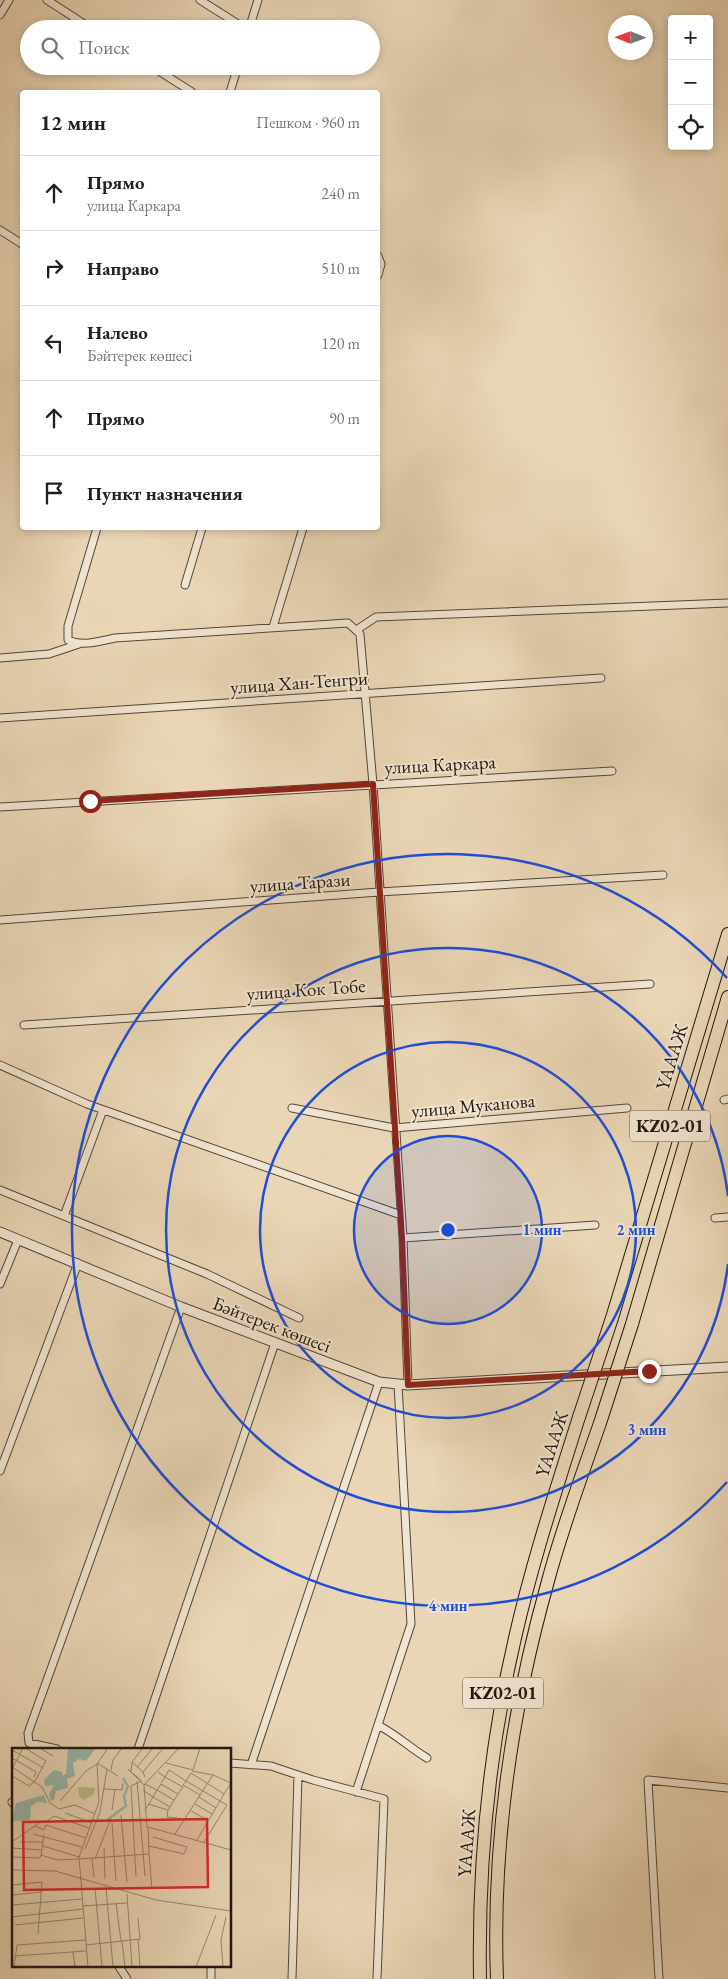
<!DOCTYPE html>
<html lang="ru">
<head>
<meta charset="utf-8">
<style>
	:root { --surface:#fff; --page:#f2f2f2; --text:#202124; --muted:#757577; --line:#e0e0e0 }
	body { margin:0; font-family:"EB Garamond",serif; background:var(--page); color:var(--text) }
	.controls { position:absolute; right:15px; top:15px; display:grid; overflow:hidden; border-radius:5px; box-shadow:0 2px 8px #0003 }
	.controls button { width:45px; height:45px; display:grid; place-items:center; padding:0; border:0; border-bottom:1px solid var(--line); background:var(--surface); color:var(--text); font:25px sans-serif }
	.compass { position:absolute; left:608px; top:15px; width:45px; height:45px; border-radius:50%; background:var(--surface); box-shadow:0 2px 8px #0003; rotate:271deg }
	.stop { position:absolute; width:15px; height:15px; margin:-11px; border:4px solid #8f2418; border-radius:50%; background:#fff }
	.stop.end { background:#8f2418; border-color:#fff; box-shadow:0 1px 5px #0008 }
	.list { margin:0; padding:0; list-style:none }
	h2 { display:flex; justify-content:space-between; align-items:center; height:65px; margin:0; padding:0 20px; font-size:21px }
	h2 small { font-size:16px; font-weight:400; color:var(--muted) }
	.list li { display:grid; grid-template-columns:32px 1fr auto; gap:15px; align-items:center; box-sizing:border-box; height:75px; padding:0 20px; border-top:1px solid var(--line) }
	.list b { display:block; font-size:19px; white-space:nowrap }
	.list p { margin:0; font-size:16px; white-space:nowrap; color:var(--muted) }
	.list em { font-size:16px; font-style:normal; color:var(--muted) }
	.icon { flex:none; width:28px; height:28px; fill:none; stroke:currentColor; stroke-width:2; stroke-linecap:round; stroke-linejoin:round }
	.map { position:relative; flex:none; width:728px; height:1979px; overflow:hidden }
	.search { position:absolute; background:var(--surface); box-shadow:0 2px 8px #0003; left:20px; top:20px; width:360px; height:55px; display:flex; align-items:center; gap:12px; box-sizing:border-box; padding:0 18px; border-radius:28px; color:var(--muted); font-size:19px }
	.panel { position:absolute; background:var(--surface); box-shadow:0 2px 8px #0003; left:20px; top:90px; width:360px; height:440px; border-radius:5px }
	.map>svg:first-child { display:block }
	.lines { fill:none; stroke-linecap:round; stroke-linejoin:round }
	.minor-casing { stroke:#52463a; stroke-width:9 }
	.tertiary-casing { stroke:#52463a; stroke-width:11 }
	.motorway-casing { stroke:#201610; stroke-width:14 }
	.minor { stroke:#f1e4d0; stroke-width:7 }
	.tertiary { stroke:#f1e4d0; stroke-width:9 }
	.motorway { stroke:#ead6b6; stroke-width:12 }
	.motorway-bridge-casing { stroke:#201610; stroke-width:14; stroke-linecap:butt }
	.motorway-bridge { stroke:#ead6b6; stroke-width:12 }
	.route { stroke:#8f2418; stroke-width:6 }
	.ring { fill:none; stroke:#1d4ed8; stroke-width:2.5 }
	.labels { text-anchor:middle; stroke-width:4; stroke-linejoin:round; paint-order:stroke }
	.shield { fill:#f1e4d0; stroke:#5f544a; stroke-width:1 }
	.shield-label { font-size:18px; font-weight:bold; fill:#201610 }
	.street-label { font-size:19px; fill:#201610; stroke:#f1e4d0 }
	.inset-river { fill:none; stroke:#98b9af; stroke-width:2.5 }
	.inset-road { fill:none; stroke:#998974; stroke-width:1 }
	.view { fill:#d62828; fill-opacity:0.15; stroke:#d62828; stroke-width:2.5 }
	.inset-edge { fill:none; stroke:#201610; stroke-width:2.5 }
	.centre { fill:#1d4ed8; stroke:#f1e4d0; stroke-width:2.5 }
	.ring-label { font-size:15px; text-anchor:middle; font-weight:bold; fill:#1d4ed8; stroke:#f1e4d0; stroke-width:4; stroke-linejoin:round; paint-order:stroke }
</style>
</head>
<body>
<div class="map">
<svg width="728" height="1979" viewBox="0 0 728 1979">
	<rect width="100%" height="100%" fill="#ead6b6"/>
	<filter id="stains"><feTurbulence type="fractalNoise" baseFrequency=".004" numOctaves="4"/><feColorMatrix values="0 0 0 0 .2 0 0 0 0 .09 0 0 0 0 .02 0 0 0 .5 -.17"/></filter>
	<radialGradient id="worn" r=".72"><stop offset=".6" stop-color="#630" stop-opacity="0"/><stop offset="1" stop-color="#630" stop-opacity=".3"/></radialGradient>
	<g class="lines">
		<defs>
			<path id="minor" d="M47 0 92 29
				M200 0 246 29
				M0 15 9 0
				M249 29 258 0
				M151 66 192 92
				M230 92 238 66
				M0 230 22 244
				M378 256 381 264 378 275
				M97 528 68 626V640C82 647 100 641 115 638L348 623 360 634 373 784 403 1238 408 1385
				M185 585 202 528
				M273 627 303 528
				M358 629 376 617 728 603
				M0 658 49 654 79 644
				M0 718 601 678
				M0 807 612 771
				M0 920 379 892 663 875
				M24 1025 650 984
				M0 1065 87 1104 401 1215
				M724 1100 728 1099
				M292 1108 394 1128 627 1108
				M0 1190 207 1274 299 1318
				M64 1216 103 1110
				M715 1218 728 1217
				M403 1238 595 1225
				M0 1284 18 1240
				M0 1471 78 1263
				M378 1725C397 1735 410 1748 427 1758
				M57 1749 29 1743 28 1733 181 1307
				M138 1749 275 1343
				M230 1763 271 1766 313 1780 384 1799 377 1979
				M251 1765 379 1382
				M356 1792 411 1624 398 1384
				M12 1802 14 1804
				M118 1965 127 1979
				M211 1979V1965
				M292 1979 298 1775
				M659 1979 648 1780 728 1788"/>
			<path id="tertiary" d="M0 1232 181 1307 379 1382 408 1385 728 1367"/>
			<path id="motorway" d="M612 1318 728 934
				M632 1324 728 997
				M480 1979C478 1864 489 1750 515 1638 532 1563 556 1490 579 1417
				M497 1979C492 1846 512 1709 548 1581 562 1528 582 1475 600 1423"/>
		</defs>
		<use href="#minor" class="minor-casing"/>
		<use href="#tertiary" class="tertiary-casing"/>
		<use href="#motorway" class="motorway-casing"/>
		<use href="#minor" class="minor"/>
		<use href="#tertiary" class="tertiary"/>
		<use href="#motorway" class="motorway"/>
		<defs>
			<path id="motorway-bridge" d="M579 1417 612 1318
				M600 1423 632 1324"/>
		</defs>
		<use href="#motorway-bridge" class="motorway-bridge-casing"/>
		<use href="#motorway-bridge" class="motorway-bridge"/>
	</g>
	<g class="lines">
		<path class="route" d="M90 801 373 784 402 1238 408 1385 649 1371"/>
	</g>
	<circle cx="448" cy="1230" r="94" fill="#1d4ed8" fill-opacity=".12"/>
	<g class="ring">
		<circle cx="448" cy="1230" r="94"/>
		<circle cx="448" cy="1230" r="188"/>
		<path d="M728 1264A282 282 0 1 1 728 1196"/>
		<path d="M727 1482A376 376 0 1 1 727 978"/>
	</g>
	<g class="labels">
		<g class="shield">
			<rect x="630" y="1110.5" width="80" height="31" rx="4"/>
			<rect x="463" y="1677.5" width="80" height="31" rx="4"/>
		</g>
		<g class="shield-label">
			<text x="670" y="1132">KZ02-01</text>
			<text x="503" y="1699">KZ02-01</text>
		</g>
		<g class="street-label">
			<text transform="translate(299 682) rotate(-4)" y="7">улица Хан-Тенгри</text>
			<text transform="translate(440 764) rotate(-3)" y="7">улица Каркара</text>
			<text transform="translate(300 882) rotate(-4)" y="7">улица Тарази</text>
			<text transform="translate(306 989) rotate(-4)" y="7">улица Кок Тобе</text>
			<text transform="translate(671 1057) rotate(-73)" y="7">ҮАААЖ</text>
			<text transform="translate(473 1105) rotate(-5)" y="7">улица Муканова</text>
			<text transform="translate(272 1324) rotate(21)" y="7">Бәйтерек көшесі</text>
			<text transform="translate(551 1444) rotate(-72)" y="7">ҮАААЖ</text>
			<text transform="translate(466 1843) rotate(-86)" y="7">ҮАААЖ</text>
		</g>
	</g>
	<g transform="translate(12 1748)">
		<rect width="219" height="219" fill="#ead6b6"/>
		<path d="M66 39H68L83 40 82 46 72 52 67 48Z" fill="#bbbd8b"/>
		<path d="M56 0H84L74 13 67 11 61 15 63 28 55 31 56 40 44 43 42 52 39 53 37 46 42 37 33 38 32 32 42 22 50 24 51 28 54 26ZM32 47 35 55 26 54 19 58 18 72 0 73 4 55Z" fill="#98b9af"/>
		<path class="inset-river" d="M95 72 114 58 112 48 116 38 111 30"/>
		<path class="inset-road" d="M13 0 34 13 23 33M28 0 41 8M131 0 120 14 131 24M0 2 30 19M0 10 24 24 22 29M120 14 119 24 129 32M85 15 106 28M154 15 181 22 188 0M0 19 30 39 38 55 47 61 63 57 83 66M125 19 141 0M0 21 11 0M116 21 132 37M99 22 101 12 110 0M180 23 201 27 188 47M146 24 153 29 157 22 174 33 171 37M201 27 219 35 212 46M0 28 17 38 23 33M133 29 131 24 151 0M125 33 133 128M149 35 153 29 171 39 166 46M133 36 145 42 149 36 166 46 162 52M92 41 110 42 111 35M131 42 141 49 145 42 162 52 158 59M187 49 204 60M48 53 74 23 85 16M183 56 200 66M100 62 103 41M133 62 141 49 158 59 156 62 136 56M156 62 155 69 173 71M179 63 197 73M53 65 80 75M109 67 115 134M35 73 42 68 77 80M100 75 104 133M23 78 32 82 34 77 74 90M135 80 132 37 167 0M21 86 70 99M163 86 188 47 171 37M185 92 208 53 174 33 179 25 212 46 208 53 215 57 192 94M0 94 27 75M8 94H31M31 98 67 109M137 98 172 106 175 99 141 89M0 100 30 102M92 100 93 131M73 101 88 64 95 21M137 106 140 141M29 107 32 87M0 109 28 110 29 107 45 112 67 111M67 111 137 106 136 79 219 102M80 111 82 129M83 111 99 70M0 122 43 123 144 152 219 163M124 129 119 38 130 33M0 137 30 134 26 186M83 140 90 219M94 140 101 219M115 146 120 219M0 147 30 144M104 155 109 193M0 157 70 151M70 158 115 155M0 169 71 161M3 177 71 170M126 191 128 219M110 193 113 219M74 197 128 191 126 170M61 204 63 219M3 208 74 203M2 219 5 197 73 192M76 219 67 109 87 54 85 16 96 0M184 219 204 167M211 219 209 192 214 169"/>
		<path class="view" d="M195 71 196 139 12 142 11 74Z"/>
		<rect width="219" height="219" class="inset-edge"/>
	</g>
	<circle cx="448" cy="1230" r="8" class="centre"/>
	<g class="ring-label">
		<text x="542" y="1235">1 мин</text>
		<text x="636" y="1235">2 мин</text>
		<text x="647" y="1435">3 мин</text>
		<text x="448" y="1611">4 мин</text>
	</g>
	<rect width="100%" height="100%" filter="url(#stains)"/>
	<rect width="100%" height="100%" fill="url(#worn)"/>
</svg>
<div class="controls">
<button>+</button>
<button>−</button>
<button><svg class="icon" aria-label="locate" viewBox="0 0 24 24"><circle cx="12" cy="12" r="6"/><path d="M12 2v4M12 18v4M2 12h4M18 12h4"/></svg></button>
</div>
<svg class="compass" viewBox="-18 -18 36 36"><path d="M0-13l5 13h-10z" fill="#e53935"/><path d="M0 13l5-13h-10z" fill="#757577"/></svg>
<div class="stop" style="left:90px;top:801px"></div>
<div class="stop end" style="left:649px;top:1371px"></div>
<div class="search"><svg class="icon" aria-label="search" viewBox="0 0 24 24"><circle cx="10" cy="10" r="6"/><path d="M15 15l6 6"/></svg>Поиск</div>
<section class="panel">
<h2>12 мин<small>Пешком · 960 m</small></h2>
<ul class="list">
<li><svg class="icon" aria-label="ahead" viewBox="0 0 24 24"><path d="M12 20V5M6 11l6-6 6 6"/></svg><div><b>Прямо</b><p>улица Каркара</p></div><em>240 m</em></li>
<li><svg class="icon" aria-label="right" viewBox="0 0 24 24"><path d="M7 20v-9h11M14 6l5 5-5 5"/></svg><div><b>Направо</b></div><em>510 m</em></li>
<li><svg class="icon" aria-label="left" viewBox="0 0 24 24"><path d="M17 20v-9H6M10 6l-5 5 5 5"/></svg><div><b>Налево</b><p>Бәйтерек көшесі</p></div><em>120 m</em></li>
<li><svg class="icon" aria-label="ahead" viewBox="0 0 24 24"><path d="M12 20V5M6 11l6-6 6 6"/></svg><div><b>Прямо</b></div><em>90 m</em></li>
<li><svg class="icon" aria-label="arrive" viewBox="0 0 24 24"><path d="M6 21V4h12l-3 4 3 4H6"/></svg><div><b>Пункт назначения</b></div></li>
</ul>
</section>
</div>
</body>
</html>
